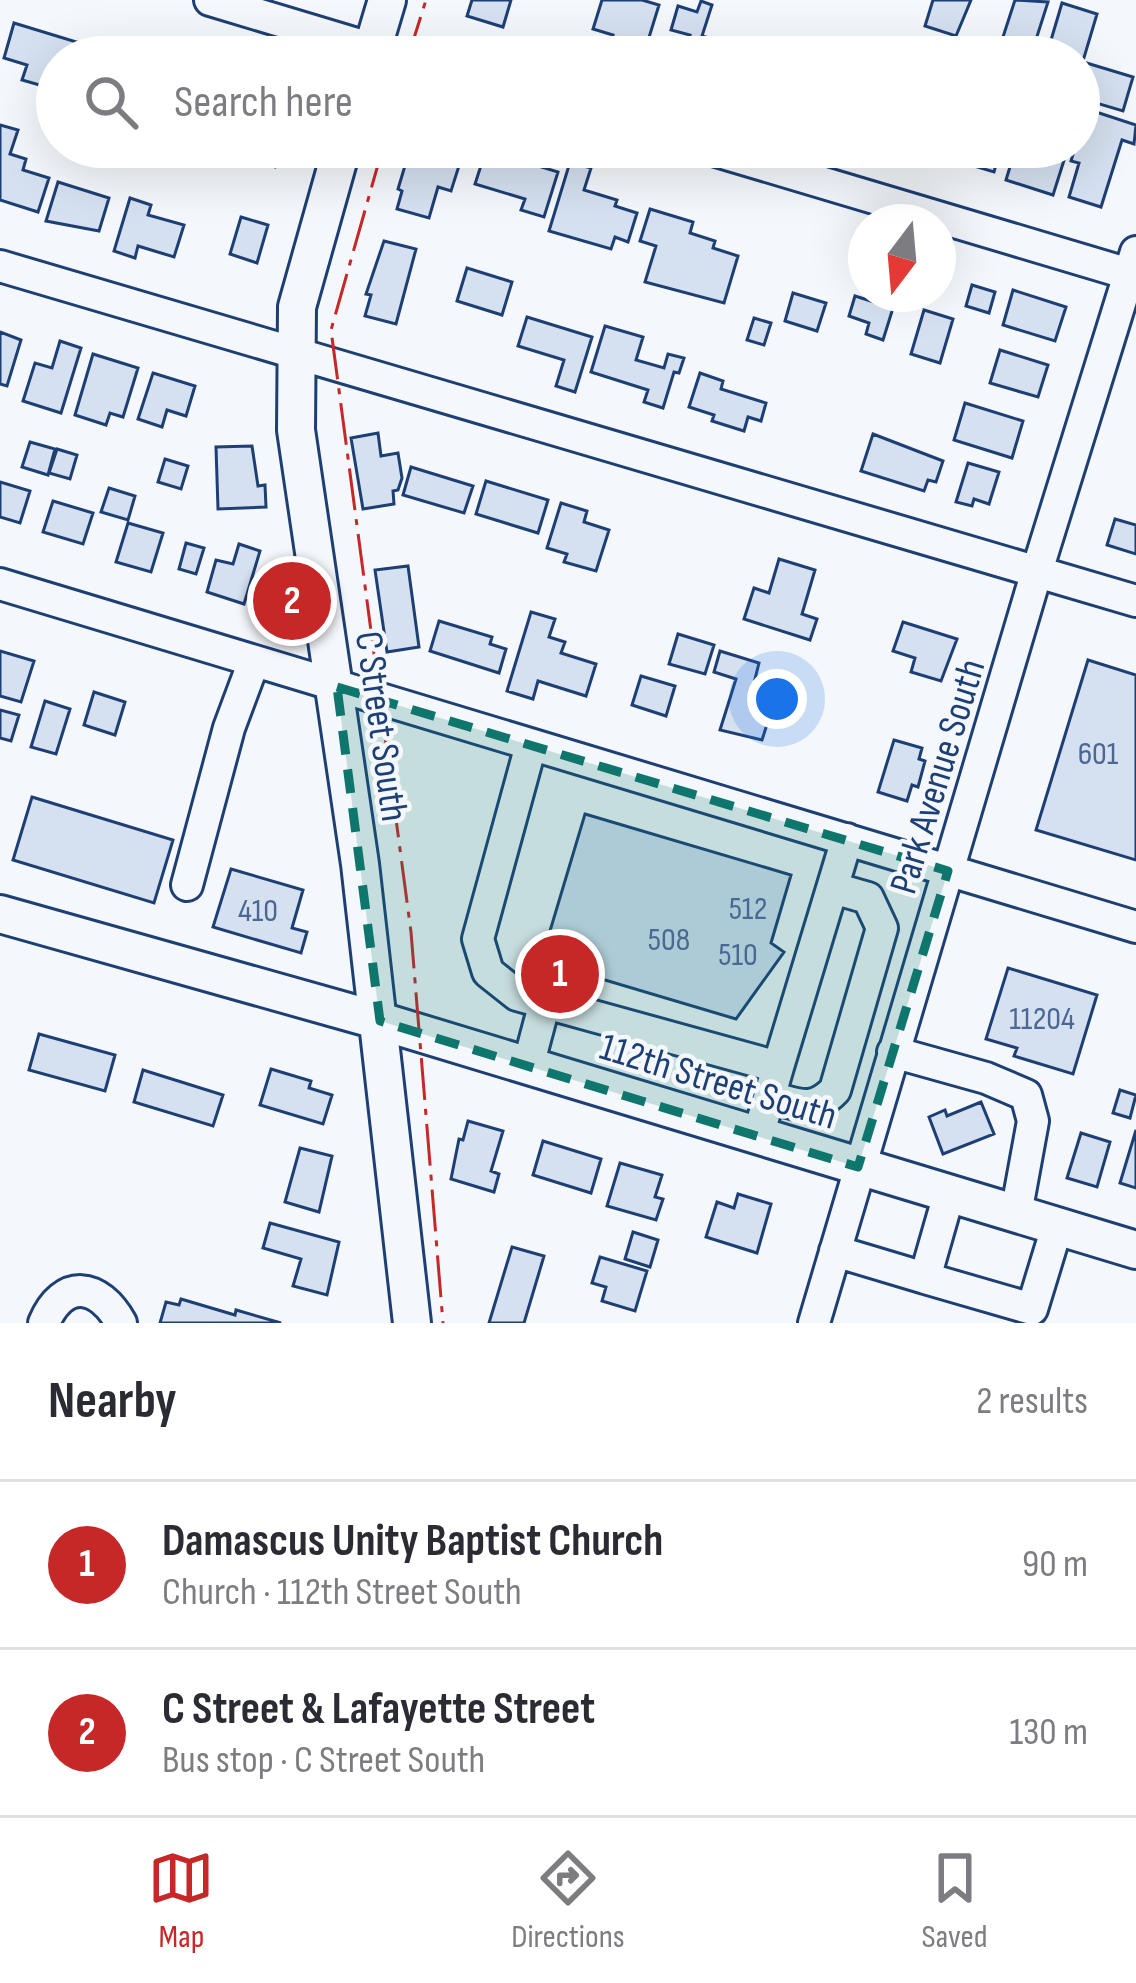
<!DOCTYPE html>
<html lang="en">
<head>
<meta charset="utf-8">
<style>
	:root { --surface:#fff; --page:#f2f2f3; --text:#2b2b33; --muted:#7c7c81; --line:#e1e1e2; --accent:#c62828 }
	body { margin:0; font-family:"Sofia Sans Condensed",sans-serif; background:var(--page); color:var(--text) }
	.compass { position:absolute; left:848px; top:204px; width:108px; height:108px; border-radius:50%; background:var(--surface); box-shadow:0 12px 48px #0002; rotate:196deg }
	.you { position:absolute; left:777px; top:699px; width:42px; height:42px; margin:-30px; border:9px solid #fff; border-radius:50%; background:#1a73e8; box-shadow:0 0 0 18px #1a73e833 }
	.badge { display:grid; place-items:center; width:78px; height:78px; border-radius:50%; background:var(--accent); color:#fff; font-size:39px; font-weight:700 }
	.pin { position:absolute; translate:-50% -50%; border:6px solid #fff; box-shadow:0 3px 12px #0006 }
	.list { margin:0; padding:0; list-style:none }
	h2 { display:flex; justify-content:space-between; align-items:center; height:156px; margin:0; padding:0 48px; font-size:51px }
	h2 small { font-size:39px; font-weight:400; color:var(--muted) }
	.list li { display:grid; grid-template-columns:78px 1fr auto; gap:36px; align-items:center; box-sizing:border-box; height:168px; padding:0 48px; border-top:3px solid var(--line) }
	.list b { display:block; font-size:45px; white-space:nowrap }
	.list p { margin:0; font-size:39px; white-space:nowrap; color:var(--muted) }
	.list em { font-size:39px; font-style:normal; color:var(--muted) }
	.icon { flex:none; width:66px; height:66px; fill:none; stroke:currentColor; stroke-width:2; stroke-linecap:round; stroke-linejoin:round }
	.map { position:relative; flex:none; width:1136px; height:1323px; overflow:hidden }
	.search { position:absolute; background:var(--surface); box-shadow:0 12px 48px #0002; left:36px; right:36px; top:36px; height:132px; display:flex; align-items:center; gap:30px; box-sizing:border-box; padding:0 42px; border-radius:66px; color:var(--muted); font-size:45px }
	.sheet { height:492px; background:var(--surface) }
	nav { display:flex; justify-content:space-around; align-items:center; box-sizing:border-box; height:168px; border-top:3px solid var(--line); background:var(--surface); font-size:33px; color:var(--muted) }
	nav a { display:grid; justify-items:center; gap:6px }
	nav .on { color:var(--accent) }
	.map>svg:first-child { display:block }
	.building { fill:#d5e0f0; stroke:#1d3f73; stroke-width:3 }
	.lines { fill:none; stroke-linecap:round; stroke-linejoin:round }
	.minor-casing { stroke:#1d3f73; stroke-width:36 }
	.major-casing { stroke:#1d3f73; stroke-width:42 }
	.minor { stroke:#f4f7fb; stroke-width:30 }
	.major { stroke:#f4f7fb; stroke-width:36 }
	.power { stroke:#c62828; stroke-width:3; stroke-dasharray:42 9 6 9; stroke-linecap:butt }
	.marked { fill:#0f766e; fill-opacity:0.2; stroke:#0f766e; stroke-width:9; stroke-dasharray:24 15; stroke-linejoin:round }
	.labels { text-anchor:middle; stroke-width:9; stroke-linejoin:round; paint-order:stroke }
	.number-label { font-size:33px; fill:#4b6792 }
	.street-label { font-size:39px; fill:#1d3f73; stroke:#f4f7fb }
</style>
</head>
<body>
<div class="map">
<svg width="1136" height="1323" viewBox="0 0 1136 1323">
	<rect width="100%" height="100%" fill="#f4f7fb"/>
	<path class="building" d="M472 0H511L503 27 467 16Z
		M602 0H642L659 5 643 57 606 54 613 35 593 29Z
		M933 0H971L956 36 925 26Z
		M1015 0 1048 2 1033 49 1002 40Z
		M701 1 712 5 702 36 722 42 718 55 724 57H683L690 35 671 30 678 6 697 12Z
		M1062 3 1097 14 1083 61 1079 57H1046Z
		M14 23 106 51 105 57H57V90L22 80 27 65 4 58Z
		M1080 61 1133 77 1123 111 1079 98Z
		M1087 109 1136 125 1134 144 1122 140 1101 207 1069 197 1079 163 1071 161 1075 147H1079Z
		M0 125 18 130 10 154 26 159 23 170 49 178 38 212 0 200Z
		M233 147H281L275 167 231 154Z
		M415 147H465L451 191 438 187 429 218 397 209 402 191 398 189 407 159 411 160Z
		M950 147H1001L994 172 947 158Z
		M1016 147H1043L1066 154 1053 195 1006 180Z
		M486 150 558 172 544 217 521 210 525 199 475 184Z
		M570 162 591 168 584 190 617 200 615 206 637 213 628 242 615 237 611 249 549 231Z
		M58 182 109 198 99 231 46 221Z
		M130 198 151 205 148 215 184 225 174 257 138 246 135 258 114 251Z
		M650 209 693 222 690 233 715 241 713 248 738 256 724 303 645 282 656 246 640 241Z
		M241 217 268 225 257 263 230 254Z
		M384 241 416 249 396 324 365 316 371 295 366 294Z
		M467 268 512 282 502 315 457 301Z
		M972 285 995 292 989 313 966 306Z
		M1013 290 1066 307 1055 341 1003 325Z
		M793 293 826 303 817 331 785 321Z
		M855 296 893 308 883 340 866 334 869 323 849 316Z
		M924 310 953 319 940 363 911 354Z
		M527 317 592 337 575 392 556 386 564 360 518 346Z
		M754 318 771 323 764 345 747 340Z
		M605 326 643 337 636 360 664 368 668 354 684 358 679 373 674 372 663 408 644 402 648 390 591 372Z
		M0 332 21 340 7 386 0 384Z
		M60 341 81 348 61 413 23 401 35 363 52 368Z
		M1000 350 1048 365 1038 397 990 383Z
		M93 354 138 368 123 417 110 413 106 425 75 415Z
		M153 373 195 386 186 416 167 410 162 427 138 419Z
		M700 373 723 381 721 389 766 403 761 421 748 417 744 431 712 421 714 415 689 407Z
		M965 403 1023 421 1012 458 954 440Z
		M378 433 381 456 398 453 402 478 398 490 393 491 394 504 363 509 351 438Z
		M873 434 943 461 936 482 928 480 924 491 861 471Z
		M30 442 55 449 48 475 22 467Z
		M252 446 258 486 265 485 266 507 218 509 216 447Z
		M57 449 77 455 70 479 49 473Z
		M165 459 188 466 181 489 158 482Z
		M968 463 999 472 989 504 974 499 972 506 956 502Z
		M411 467 473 486 464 513 403 495Z
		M486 481 548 500 538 533 476 514Z
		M0 482 30 491 20 523 0 517Z
		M109 488 135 496 128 520 101 512Z
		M53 501 93 513 83 544 43 532Z
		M561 503 587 511 584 522 609 530 596 571 564 562 567 554 547 548Z
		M1115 519 1136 525V554L1107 545Z
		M128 523 163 533 151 572 116 562Z
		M186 543 204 548 196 574 179 569Z
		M239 544 260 551 244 604 207 592 216 560 233 564Z
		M779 559 815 570 802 614 817 619 810 640 744 619 754 588 769 593Z
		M408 566 419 647 387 652 375 570Z
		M531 612 555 619 549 637 565 642 561 653 596 664 586 696 538 681 533 699 507 691Z
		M439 621 492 637 490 644 506 649 499 673 430 651Z
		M903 622 957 639 941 681 911 672 915 658 893 651Z
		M678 634 714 645 705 674 669 664Z
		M0 651 34 661 21 702 0 696Z
		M720 651 759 663 755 679 763 681 756 704 772 709 762 740 720 730 736 679 714 672Z
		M1088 660 1136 675V860L1036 830Z
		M641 676 675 686 666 716 632 705Z
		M94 692 125 702 115 735 84 725Z
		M45 701 70 709 56 754 31 747Z
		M0 710 19 715 11 741 0 738Z
		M894 740 922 748 919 759 925 761 918 787 912 785 907 801 878 792Z
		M32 797 173 840 154 903 13 860Z
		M585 814 791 875 771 943 784 952 736 1019 541 961Z
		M231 869 303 890 292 928 307 932 301 953 213 927Z
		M1008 968 1097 995 1073 1074 1014 1056 1017 1048 986 1039Z
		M39 1034 115 1055 105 1091 29 1070Z
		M271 1069 311 1081 309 1088 332 1095 323 1124 260 1105Z
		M143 1070 223 1095 213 1126 134 1102Z
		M1120 1090 1136 1095 1130 1118 1113 1113Z
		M981 1102 994 1134 943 1154 929 1117 945 1110 947 1116Z
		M468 1121 503 1131 491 1171 499 1174 494 1192 451 1179 459 1139 463 1140Z
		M1136 1130V1188L1120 1183Z
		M1081 1133 1110 1142 1097 1187 1067 1178Z
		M543 1141 601 1159 591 1193 533 1175Z
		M300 1148 332 1156 319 1212 285 1202Z
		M620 1163 662 1175 655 1197 663 1199 656 1220 607 1206Z
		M738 1194 771 1204 757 1253 706 1237 717 1202 734 1208Z
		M270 1223 339 1242 327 1295 293 1286 301 1259 263 1248Z
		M633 1232 658 1240 650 1267 625 1259Z
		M512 1247 544 1256 524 1323H489Z
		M600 1257 647 1271 635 1311 602 1301 606 1287 592 1283Z
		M181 1299 235 1315 236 1310 281 1323H160L166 1302 179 1305Z"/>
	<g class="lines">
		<defs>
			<path id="minor" d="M210 0 400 57
				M703 147 1136 276
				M0 266 1136 601
				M0 584 1136 927
				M531 745 478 939 488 972 517 995 778 1067 758 1136
				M187 885 229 728 254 661
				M893 1052 986 1078 1026 1095 1033 1121 1016 1214
				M528 1066 545 1002
				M778 1067 847 839
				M770 1097C798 1104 812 1114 835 1090L882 928 868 898 833 888
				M949 1194 925 1278 1032 1309 1057 1227
				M835 1251 925 1278
				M44 1323C63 1278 99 1283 121 1323
				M814 1323 1037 571 1136 252"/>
			<path id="major" d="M370 57 387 0
				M342 147 297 307 296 430 360 864 412 1323
				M0 914 380 1021 1136 1250"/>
		</defs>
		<use href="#minor" class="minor-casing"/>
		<use href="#major" class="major-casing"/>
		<use href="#minor" class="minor"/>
		<use href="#major" class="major"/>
		<path class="power" d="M408 57 426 0
			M383 147 331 330 411 932 443 1323"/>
	</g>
	<path class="marked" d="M337 687 948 871 858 1167 380 1021Z"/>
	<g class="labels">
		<g class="number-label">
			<text x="1098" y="764">601</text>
			<text x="748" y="919">512</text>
			<text x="258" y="921">410</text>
			<text x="669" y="950">508</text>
			<text x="738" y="965">510</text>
			<text x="1042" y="1029">11204</text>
		</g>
		<g class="street-label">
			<text transform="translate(383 726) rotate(82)" y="14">C Street South</text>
			<text transform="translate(936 776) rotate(-73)" y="14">Park Avenue South</text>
			<text transform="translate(719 1080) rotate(17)" y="14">112th Street South</text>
		</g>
	</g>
</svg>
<svg class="compass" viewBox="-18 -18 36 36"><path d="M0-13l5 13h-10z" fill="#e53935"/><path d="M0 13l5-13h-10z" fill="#7c7c81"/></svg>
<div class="you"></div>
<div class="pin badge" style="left:560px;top:974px">1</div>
<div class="pin badge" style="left:292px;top:601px">2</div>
<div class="search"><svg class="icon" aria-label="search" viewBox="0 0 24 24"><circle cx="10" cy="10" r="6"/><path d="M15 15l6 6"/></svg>Search here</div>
</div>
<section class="sheet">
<h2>Nearby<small>2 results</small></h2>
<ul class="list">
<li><span class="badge">1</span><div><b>Damascus Unity Baptist Church</b><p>Church · 112th Street South</p></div><em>90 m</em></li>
<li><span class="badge">2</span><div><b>C Street &amp; Lafayette Street</b><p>Bus stop · C Street South</p></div><em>130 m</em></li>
</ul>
</section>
<nav>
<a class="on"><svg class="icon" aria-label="map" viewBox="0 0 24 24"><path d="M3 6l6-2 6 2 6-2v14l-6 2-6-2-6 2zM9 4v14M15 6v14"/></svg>Map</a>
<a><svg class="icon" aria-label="directions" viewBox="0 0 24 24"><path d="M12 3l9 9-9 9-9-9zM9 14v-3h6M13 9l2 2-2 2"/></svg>Directions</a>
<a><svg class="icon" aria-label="saved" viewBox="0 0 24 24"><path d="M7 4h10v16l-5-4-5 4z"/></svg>Saved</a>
</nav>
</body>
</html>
